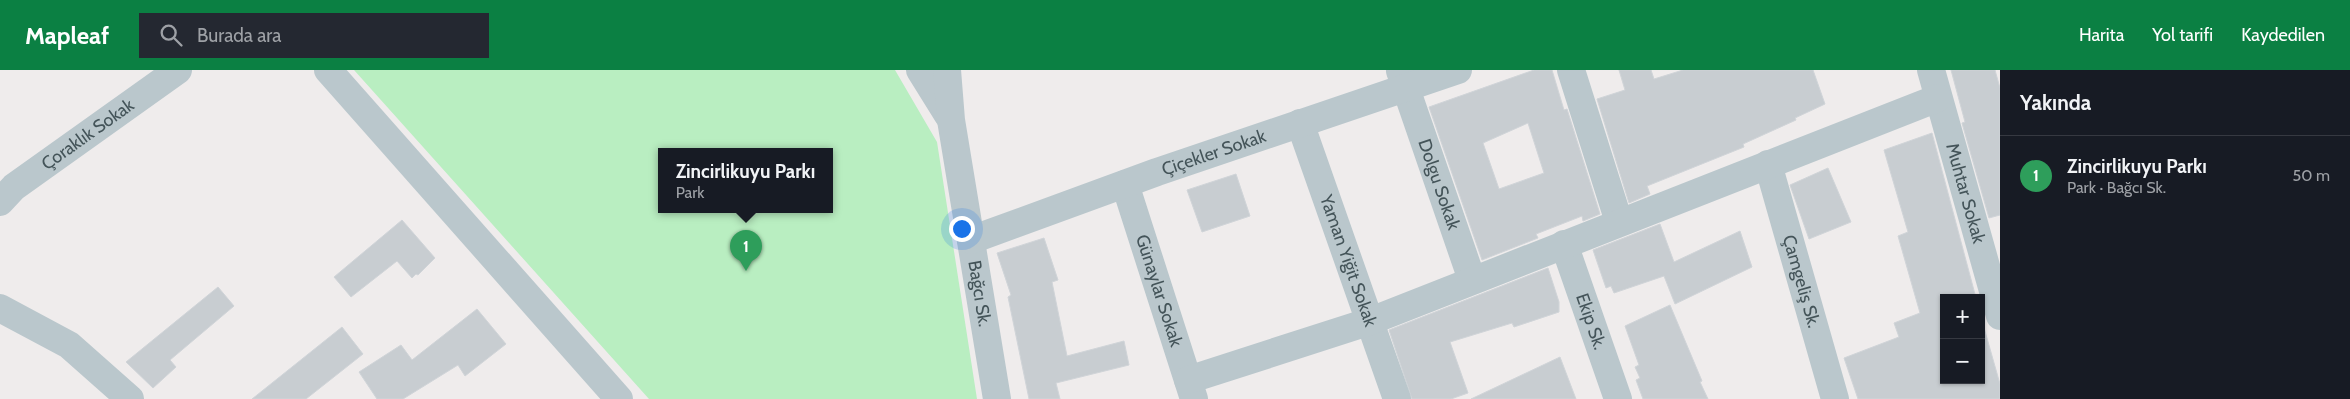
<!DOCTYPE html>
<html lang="tr">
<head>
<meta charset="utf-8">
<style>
	:root { --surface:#171b24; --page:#242831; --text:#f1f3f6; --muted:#9ea1a6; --line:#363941; --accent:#0b8043 }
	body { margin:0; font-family:Cabin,sans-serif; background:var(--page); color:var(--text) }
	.controls { position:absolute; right:15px; bottom:15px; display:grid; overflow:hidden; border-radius:0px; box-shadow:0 1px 4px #0004 }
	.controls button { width:45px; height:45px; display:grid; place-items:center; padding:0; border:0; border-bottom:1px solid var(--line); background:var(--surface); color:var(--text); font:25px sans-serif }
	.you { position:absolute; left:961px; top:158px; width:18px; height:18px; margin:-12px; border:4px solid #fff; border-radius:50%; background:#1a73e8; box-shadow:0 0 0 8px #1a73e833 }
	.badge { display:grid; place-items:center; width:32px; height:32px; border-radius:50%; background:var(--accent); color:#fff; font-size:16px; font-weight:700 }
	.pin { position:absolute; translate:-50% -41px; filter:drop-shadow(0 1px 2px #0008) }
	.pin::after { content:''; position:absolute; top:26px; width:18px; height:15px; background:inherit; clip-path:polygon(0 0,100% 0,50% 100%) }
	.popup { position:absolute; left:658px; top:78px; width:175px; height:65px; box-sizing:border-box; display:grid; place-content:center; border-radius:0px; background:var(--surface); filter:drop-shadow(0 1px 4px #0005); font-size:16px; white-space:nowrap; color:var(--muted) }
	.popup b { font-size:19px; color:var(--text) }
	.popup::after { content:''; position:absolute; left:50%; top:100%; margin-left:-10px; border:10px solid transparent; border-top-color:var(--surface) }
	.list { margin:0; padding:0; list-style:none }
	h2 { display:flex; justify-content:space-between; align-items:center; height:65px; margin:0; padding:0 20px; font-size:21px }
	h2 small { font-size:16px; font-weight:400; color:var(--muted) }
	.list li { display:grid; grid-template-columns:32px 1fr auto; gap:15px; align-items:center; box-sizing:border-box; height:80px; padding:0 20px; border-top:1px solid var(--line) }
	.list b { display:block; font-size:19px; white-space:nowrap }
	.list p { margin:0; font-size:16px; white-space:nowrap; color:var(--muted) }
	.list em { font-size:16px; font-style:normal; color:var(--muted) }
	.icon { flex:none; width:28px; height:28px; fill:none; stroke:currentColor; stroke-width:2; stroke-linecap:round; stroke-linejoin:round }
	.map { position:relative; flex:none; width:2000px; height:329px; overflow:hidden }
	header { display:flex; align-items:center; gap:30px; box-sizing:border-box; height:70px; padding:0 25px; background:var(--accent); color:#fff }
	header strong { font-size:24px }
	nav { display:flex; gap:28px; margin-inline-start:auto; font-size:18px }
	.search { width:350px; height:45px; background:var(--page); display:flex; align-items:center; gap:12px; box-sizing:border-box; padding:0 18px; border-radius:0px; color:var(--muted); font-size:19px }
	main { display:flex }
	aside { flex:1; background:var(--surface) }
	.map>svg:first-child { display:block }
	.green { fill:#b9eec1; fill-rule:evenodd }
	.building { fill:#c8cdd1; stroke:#d0d4d8; fill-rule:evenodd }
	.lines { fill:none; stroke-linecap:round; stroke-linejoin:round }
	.minor { stroke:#bac7cc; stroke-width:28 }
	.labels { text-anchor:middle; stroke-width:4; stroke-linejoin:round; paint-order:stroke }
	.street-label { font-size:18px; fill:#445459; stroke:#fff }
</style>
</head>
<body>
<header>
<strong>Mapleaf</strong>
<div class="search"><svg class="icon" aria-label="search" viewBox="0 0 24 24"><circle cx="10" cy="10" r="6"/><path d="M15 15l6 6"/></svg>Burada ara</div>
<nav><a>Harita</a><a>Yol tarifi</a><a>Kaydedilen</a></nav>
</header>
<main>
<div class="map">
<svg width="2000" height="329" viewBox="0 0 2000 329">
	<rect width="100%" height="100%" fill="#efecec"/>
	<path class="green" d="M354 0H895L937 72 977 329H649ZM662 82H830V140H662Z"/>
	<path class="building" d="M1534 0H1552L1564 40 1567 39 1600 144 1583 151 1582 146 1536 164 1538 168 1482 190 1429 37ZM1528 53 1544 103 1499 119 1483 73Z
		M1619 0H1651L1654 9 1683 0H1813L1825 34 1795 48 1796 50 1743 74 1744 77 1647 116 1650 124 1629 133 1597 29 1625 20Z
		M1951 0H1995L2000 18V145L1989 148 1962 53 1965 52Z
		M1932 63 1976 228H1944V310H1981V247L2000 314V329H1858L1844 288 1899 267 1894 253 1920 243 1898 166 1908 162 1884 80Z
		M1828 98 1851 152 1809 169 1790 115Z
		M1236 104 1250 146 1202 162 1187 120Z
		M402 150 435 188 418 205 416 204 412 208 397 191 351 227 334 207Z
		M1660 154 1674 192 1740 161 1752 197 1675 234 1664 206 1614 223 1611 216 1606 218 1593 180Z
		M1044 168 1058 210 1052 212 1067 286 1124 271 1129 295 1056 313 1060 329H1029L1008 227 1011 225 997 183Z
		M1548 198 1559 232V242L1514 257 1512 253 1450 272 1468 323 1451 329H1412L1389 260Z
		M218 217 234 236 170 290 176 297 153 318 126 292Z
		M1670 235 1702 311 1700 312 1708 329H1643L1636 310 1640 308 1635 297 1639 295 1625 256Z
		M477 239 506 274 465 306 458 295 403 329H377L359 302 401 275 412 290Z
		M342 257 363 284 306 329H252Z
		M1560 287 1576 329H1471Z"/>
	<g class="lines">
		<g class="minor">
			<path d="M328 0 619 329"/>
			<path d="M920 0 948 45"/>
			<path id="s1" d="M947 0 951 50 997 329"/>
			<path d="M1571 0 1619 152"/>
			<path id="s2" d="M1931 0 2000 246"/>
			<path id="s3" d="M1400 1 1472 210"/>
			<path id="s4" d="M1300 53 1397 329"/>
			<path id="s5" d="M1768 94 1835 329"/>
			<path id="s6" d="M1125 114 1194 329"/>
			<path id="s7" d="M0 132 14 117 178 0"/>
			<path id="s8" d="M971 170 1157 102 1458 0"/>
			<path id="s9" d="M1564 174 1618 329"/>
			<path d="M0 238 69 275 130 329"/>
			<path d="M1188 310 1368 252 1938 28"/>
		</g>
	</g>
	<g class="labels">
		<g class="street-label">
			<text dy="6" stroke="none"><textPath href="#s7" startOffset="111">Çoraklık Sokak</textPath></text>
			<text dy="6" stroke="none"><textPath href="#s8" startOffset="258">Çiçekler Sokak</textPath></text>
			<text dy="6" stroke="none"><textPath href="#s3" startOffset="120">Dolgu Sokak</textPath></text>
			<text dy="6" stroke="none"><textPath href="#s2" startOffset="128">Muhtar Sokak</textPath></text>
			<text dy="6" stroke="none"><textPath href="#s4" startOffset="146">Yaman Yiğit Sokak</textPath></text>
			<text dy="6" stroke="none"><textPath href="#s5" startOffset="122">Çamgeliş Sk.</textPath></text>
			<text dy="6" stroke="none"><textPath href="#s6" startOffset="112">Günaylar Sokak</textPath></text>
			<text dy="6" stroke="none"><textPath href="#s1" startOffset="226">Bağcı Sk.</textPath></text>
			<text dy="6" stroke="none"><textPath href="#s9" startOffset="82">Ekip Sk.</textPath></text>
		</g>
	</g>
</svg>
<div class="controls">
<button>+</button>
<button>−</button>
</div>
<div class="you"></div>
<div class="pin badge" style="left:746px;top:201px;background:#2e9e5b">1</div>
<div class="popup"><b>Zincirlikuyu Parkı</b>Park</div>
</div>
<aside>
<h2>Yakında<small></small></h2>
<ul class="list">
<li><span class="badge" style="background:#2e9e5b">1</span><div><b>Zincirlikuyu Parkı</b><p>Park · Bağcı Sk.</p></div><em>50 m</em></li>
</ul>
</aside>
</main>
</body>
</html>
